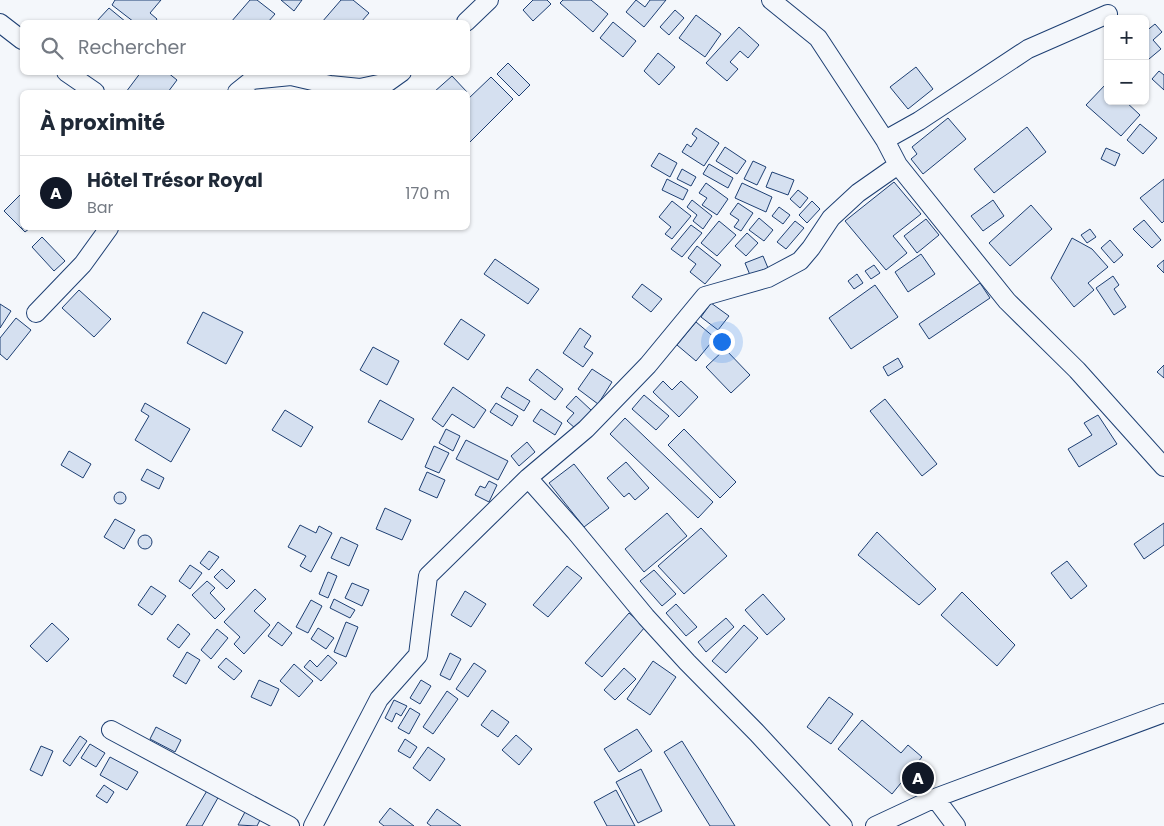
<!DOCTYPE html>
<html lang="fr">
<head>
<meta charset="utf-8">
<style>
	:root { --surface:#fff; --page:#f2f2f3; --text:#1f2937; --muted:#747a83; --line:#e0e1e3; --accent:#111827 }
	body { margin:0; font-family:Poppins,sans-serif; background:var(--page); color:var(--text) }
	.controls { position:absolute; right:15px; top:15px; display:grid; overflow:hidden; border-radius:8px; box-shadow:0 1px 4px #0004 }
	.controls button { width:45px; height:45px; display:grid; place-items:center; padding:0; border:0; border-bottom:1px solid var(--line); background:var(--surface); color:var(--text); font:25px sans-serif }
	.you { position:absolute; left:721px; top:341px; width:18px; height:18px; margin:-12px; border:4px solid #fff; border-radius:50%; background:#1a73e8; box-shadow:0 0 0 8px #1a73e833 }
	.badge { display:grid; place-items:center; width:32px; height:32px; border-radius:50%; background:var(--accent); color:#fff; font-size:16px; font-weight:700 }
	.pin { position:absolute; translate:-50% -50%; border:2px solid #fff; box-shadow:0 1px 5px #0006 }
	.list { margin:0; padding:0; list-style:none }
	h2 { display:flex; justify-content:space-between; align-items:center; height:65px; margin:0; padding:0 20px; font-size:21px }
	h2 small { font-size:16px; font-weight:400; color:var(--muted) }
	.list li { display:grid; grid-template-columns:32px 1fr auto; gap:15px; align-items:center; box-sizing:border-box; height:75px; padding:0 20px; border-top:1px solid var(--line) }
	.list b { display:block; font-size:19px; white-space:nowrap }
	.list p { margin:0; font-size:16px; white-space:nowrap; color:var(--muted) }
	.list em { font-size:16px; font-style:normal; color:var(--muted) }
	.icon { flex:none; width:28px; height:28px; fill:none; stroke:currentColor; stroke-width:2; stroke-linecap:round; stroke-linejoin:round }
	.map { position:relative; flex:none; width:1164px; height:826px; overflow:hidden }
	.search { position:absolute; background:var(--surface); box-shadow:0 1px 4px #0004; left:20px; top:20px; width:450px; height:55px; display:flex; align-items:center; gap:12px; box-sizing:border-box; padding:0 18px; border-radius:8px; color:var(--muted); font-size:19px }
	.panel { position:absolute; background:var(--surface); box-shadow:0 1px 4px #0004; left:20px; top:90px; width:450px; height:140px; border-radius:8px }
	.map>svg:first-child { display:block }
	.building { fill:#d5e0f0; stroke:#1d3f73 }
	.lines { fill:none; stroke-linecap:round; stroke-linejoin:round }
	.street-casing { stroke:#1d3f73; stroke-width:20 }
	.street { stroke:#f4f7fb; stroke-width:18 }
</style>
</head>
<body>
<div class="map">
<svg width="1164" height="826" viewBox="0 0 1164 826">
	<rect width="100%" height="100%" fill="#f4f7fb"/>
	<path class="building" d="M115 0H161L150 13 157 19 155 22H134L112 5Z
		M250 0H257L275 14 268 22H231Z
		M281 0H302L294 11Z
		M341 0H353L369 13 361 22H322Z
		M533 0H547L551 4 533 21 523 10Z
		M563 0H591L608 14 593 32 560 3Z
		M636 0 645 7 650 0H666L644 27 626 12Z
		M109 8 126 22H96Z
		M675 10 684 18 669 35 660 27Z
		M696 15 721 34 705 57 679 38Z
		M613 22 636 41 623 57 600 38Z
		M1155 24 1162 32 1153 40 1161 49 1149 59 1145 54V32Z
		M739 27 759 45 748 58 740 51 730 62 738 69 727 81 706 63Z
		M658 53 675 67 659 85 644 71Z
		M508 63 530 85 519 96 497 74Z
		M916 67 933 89 908 109 890 87Z
		M1159 71 1164 75V90L1152 79Z
		M141 72H167L177 80 168 92H126Z
		M452 76 467 92H434Z
		M491 77 513 99 468 144V99Z
		M1106 84 1108 86V101H1125L1140 115 1121 136 1086 105Z
		M948 118 966 139 923 174 911 159 917 154 912 147Z
		M1140 124 1157 138 1143 154 1127 140Z
		M1027 127 1046 152 994 193 974 169Z
		M696 128 719 143 704 166 682 152 687 144 691 147 697 138 692 134Z
		M725 147 746 161 737 174 716 161Z
		M1106 148 1120 154 1115 166 1101 159Z
		M659 153 677 163 670 177 651 166Z
		M753 161 766 167 757 185 744 179Z
		M709 164 733 178 728 188 703 174Z
		M682 169 696 177 691 186 677 179Z
		M772 172 794 180 788 195 766 187Z
		M667 179 688 190 683 200 662 190Z
		M1164 179V221L1162 223 1140 198Z
		M894 182 921 214 893 236 907 253 886 270 845 221Z
		M706 183 728 199 717 215 702 205 707 198 699 193Z
		M742 183 772 197 766 212 735 198Z
		M798 190 808 198 800 208 790 199Z
		M21 194 22 196V228H30L25 232 4 211Z
		M692 200 712 216 703 229 693 221 697 215 687 207Z
		M993 200 1004 216 983 231 971 216Z
		M672 201 691 216 672 239 665 234 671 227 659 217Z
		M812 201 820 209 807 223 799 215Z
		M738 203 753 213 741 231 734 227 739 220 730 214Z
		M1031 205 1052 229 1010 266 989 243Z
		M779 207 790 215 783 224 772 216Z
		M759 218 773 230 764 241 749 230Z
		M926 219 939 235 917 253 904 236Z
		M1144 220 1161 240 1152 248 1133 229Z
		M719 221 736 235 717 256 701 243Z
		M795 221 804 228 786 249 777 242Z
		M691 225 702 233 682 257 671 249Z
		M1090 229 1096 237 1087 243 1081 235Z
		M747 233 758 243 746 256 735 246Z
		M42 237 65 261 54 271 32 247Z
		M1072 238 1092 249 1108 267 1088 283 1094 290 1074 307 1051 278Z
		M1110 240 1123 255 1114 263 1101 248Z
		M697 246 721 265 705 284 690 272 696 264 688 258Z
		M921 254 935 274 908 292 895 272Z
		M763 256 768 268 750 275 745 263Z
		M495 259 539 289 528 304 484 274Z
		M1164 260V273L1157 266Z
		M874 265 880 273 871 279 865 271Z
		M857 274 863 283 854 289 848 281Z
		M1113 276 1119 285 1114 289 1126 307 1114 315 1096 288Z
		M980 283 990 298 929 339 919 324Z
		M642 284 662 299 651 312 632 297Z
		M875 285 898 317 851 349 829 318Z
		M79 290 111 319 94 337 62 308Z
		M711 303 729 316 718 330 701 317Z
		M0 304 11 311 0 328Z
		M203 312 243 332 226 364 187 343Z
		M16 318 31 330 7 360 0 354V338Z
		M461 319 485 335 468 360 444 344Z
		M696 322 715 338 696 361 677 345Z
		M580 328 591 336 584 347 593 353 583 367 563 353Z
		M373 347 399 361 387 385 360 370Z
		M725 349 750 375 731 393 706 367Z
		M898 358 903 367 888 376 883 367Z
		M1164 365V378L1157 372Z
		M537 369 563 389 555 400 529 380Z
		M592 369 612 382 598 404 578 389Z
		M663 381 672 390 681 381 698 397 679 417 653 392Z
		M453 387 486 410 474 428 452 414 443 427 432 419Z
		M507 387 530 401 524 411 501 397Z
		M644 395 669 416 656 430 632 409Z
		M576 396 592 411 576 429 567 421 574 413 566 407Z
		M885 399 937 464 922 476 870 411Z
		M380 400 414 419 402 440 368 422Z
		M145 403 190 429 171 462 135 440 149 416 141 411Z
		M496 403 518 416 512 426 490 412Z
		M541 409 562 423 555 435 533 421Z
		M285 410 313 427 301 447 272 430Z
		M1098 415 1117 444 1079 467 1068 449 1092 435 1084 423Z
		M625 418 713 502 698 518 610 434Z
		M446 429 460 436 453 451 439 443Z
		M684 429 736 482 720 498 668 445Z
		M466 440 508 461 498 480 456 459Z
		M527 442 535 452 519 466 511 456Z
		M434 446 449 453 439 473 425 467Z
		M69 451 91 464 83 478 61 465Z
		M626 462 649 488 635 500 629 493 624 497 607 478Z
		M574 464 609 508 584 527 549 483Z
		M147 469 164 478 159 489 141 480Z
		M427 472 445 480 437 498 419 490Z
		M489 481 497 485 489 502 475 495 480 486 485 488Z
		M114 498a6 6 0 1 1 12 0a6 6 0 1 1-12 0Z
		M385 508 411 520 402 540 376 529Z
		M667 513 687 536 644 572 625 549Z
		M115 519 135 530 124 549 104 537Z
		M1164 523V545L1144 559 1134 544Z
		M300 525 316 533 319 526 332 533 311 572 300 566 306 556 288 547Z
		M701 528 727 556 684 594 658 566Z
		M877 532 936 589 919 605 858 555Z
		M138 542a7 7 0 1 1 14 0a7 7 0 1 1-14 0Z
		M341 537 358 545 349 566 331 558Z
		M209 551 219 557 209 570 200 563Z
		M1067 561 1087 586 1071 599 1051 573Z
		M190 565 202 573 190 589 179 581Z
		M567 566 582 578 548 617 533 605Z
		M222 569 235 581 227 589 214 577Z
		M654 570 676 594 662 606 640 581Z
		M328 572 337 576 328 598 319 594Z
		M207 581 215 588 210 593 225 609 215 619 192 595Z
		M352 583 369 590 362 606 345 598Z
		M151 586 166 596 152 615 138 605Z
		M255 589 266 599 254 611 270 625 244 654 234 644 240 637 224 622Z
		M465 591 486 604 471 627 451 615Z
		M962 592 1015 645 997 666 941 615Z
		M763 594 785 619 767 635 745 610Z
		M334 599 355 610 350 618 330 608Z
		M311 600 322 606 308 633 296 627Z
		M676 604 697 627 686 636 666 613Z
		M629 613 645 627 602 677 585 663Z
		M726 618 734 627 706 652 698 642Z
		M278 622 292 633 282 646 268 636Z
		M346 622 358 627 346 657 334 652Z
		M52 623 69 639 47 662 30 646Z
		M178 624 190 634 179 648 167 639Z
		M744 625 758 638 726 673 712 661Z
		M318 628 334 638 326 649 311 639Z
		M217 629 228 638 211 659 201 650Z
		M187 652 200 660 186 684 173 676Z
		M450 653 461 659 450 680 440 675Z
		M328 655 337 663 321 681 304 667 310 660 317 667Z
		M226 658 242 671 234 680 218 667Z
		M653 661 676 677 650 715 627 699Z
		M474 663 486 671 468 697 456 689Z
		M294 664 313 681 299 697 280 681Z
		M624 668 636 679 615 700 604 690Z
		M259 680 279 689 271 706 251 697Z
		M421 680 431 686 420 704 410 698Z
		M447 691 458 699 433 734 423 727Z
		M829 697 853 714 831 744 807 727Z
		M394 700 407 706 401 716 396 713 392 722 385 718Z
		M410 708 420 714 409 734 398 728Z
		M492 710 509 722 498 737 481 725Z
		M862 720 901 753 908 745 922 757 892 794 838 749Z
		M156 727 181 740 175 752 150 739Z
		M637 729 652 751 619 772 604 749Z
		M516 735 532 749 519 765 502 750Z
		M80 736 87 741 70 766 63 761Z
		M405 739 417 747 410 758 398 751Z
		M682 741 735 826H710L664 752Z
		M90 744 105 753 96 767 81 758Z
		M41 746 53 751 42 776 30 770Z
		M428 747 445 759 430 781 413 768Z
		M110 757 138 772 127 790 100 775Z
		M641 769 662 811 638 823 616 782Z
		M104 785 114 792 107 803 96 796Z
		M208 789 219 796 202 826H186Z
		M616 790 635 826H607L594 802Z
		M390 808 414 826H384L379 822Z
		M437 809 461 826H431L427 823Z
		M245 812 260 820 257 826 238 825Z"/>
	<g class="lines">
		<defs>
			<path id="street" d="M771 0 818 38 885 140 898 165 1007 301 1077 370 1164 467
				M466 22 489 0
				M0 23 22 40
				M66 72 95 92
				M237 92 252 80 291 76 330 85 360 88 388 82 402 72
				M885 140 919 121 1028 49 1108 14
				M36 313 83 264 109 228
				M528 478 575 531 646 617 687 662 757 733 843 826
				M111 730 290 826
				M935 798 956 826
				M313 826 379 699 418 655 428 576 528 478 586 429 648 365 705 296 768 278 800 261 811 248 831 218 858 193 898 165
				M875 826 935 798 1164 713"/>
		</defs>
		<use href="#street" class="street-casing"/>
		<use href="#street" class="street"/>
	</g>
</svg>
<div class="controls">
<button>+</button>
<button>−</button>
</div>
<div class="you"></div>
<div class="pin badge" style="left:918px;top:778px">A</div>
<div class="search"><svg class="icon" aria-label="search" viewBox="0 0 24 24"><circle cx="10" cy="10" r="6"/><path d="M15 15l6 6"/></svg>Rechercher</div>
<section class="panel">
<h2>À proximité<small></small></h2>
<ul class="list">
<li><span class="badge">A</span><div><b>Hôtel Trésor Royal</b><p>Bar</p></div><em>170 m</em></li>
</ul>
</section>
</div>
</body>
</html>
